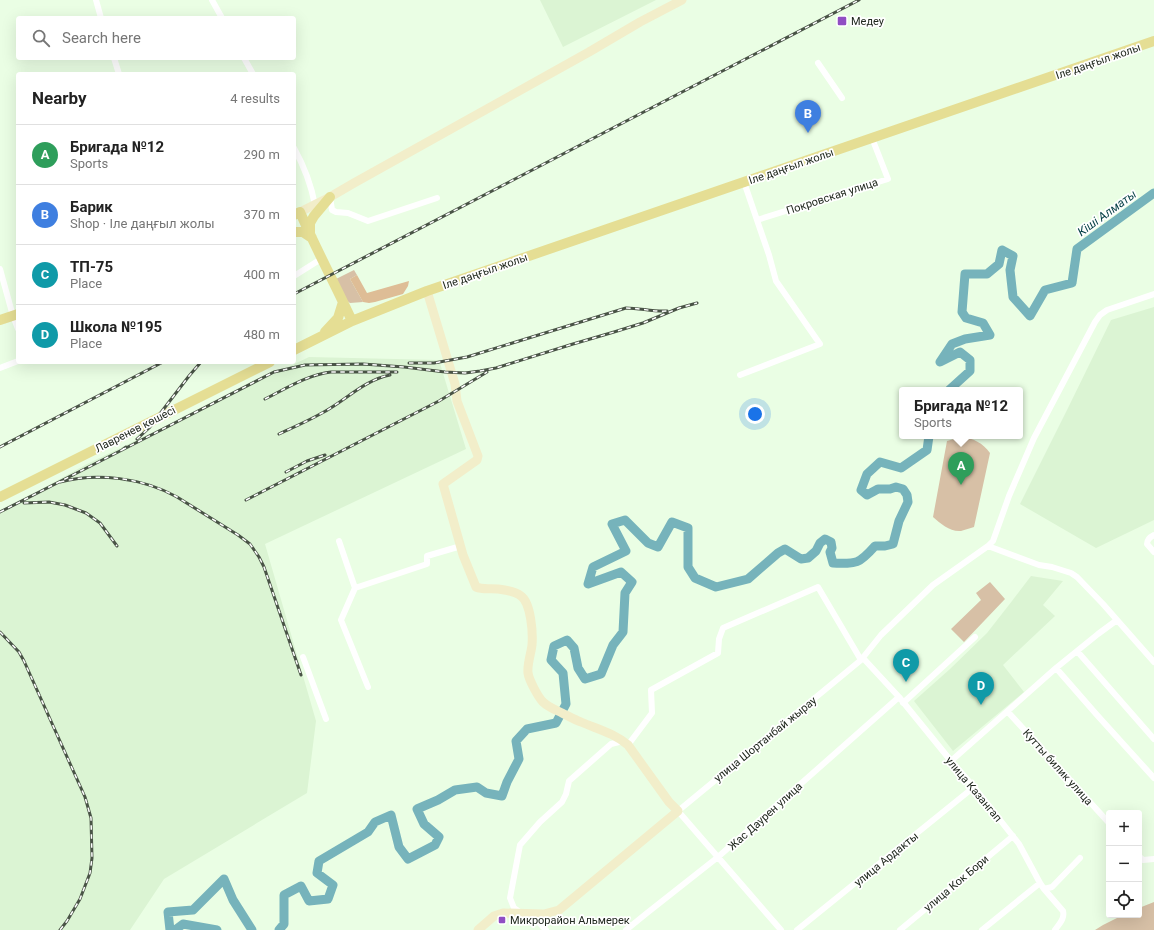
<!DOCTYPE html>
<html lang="en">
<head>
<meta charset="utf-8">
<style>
	:root { --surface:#fff; --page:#f2f2f2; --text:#222; --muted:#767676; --line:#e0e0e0; --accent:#111827 }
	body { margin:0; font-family:Roboto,sans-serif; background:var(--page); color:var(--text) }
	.controls { position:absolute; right:12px; bottom:12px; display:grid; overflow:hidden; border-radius:4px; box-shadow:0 4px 16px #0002 }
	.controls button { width:36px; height:36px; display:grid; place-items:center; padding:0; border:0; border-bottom:1px solid var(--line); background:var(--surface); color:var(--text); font:20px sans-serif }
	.you { position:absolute; left:755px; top:414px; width:14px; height:14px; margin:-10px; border:3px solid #fff; border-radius:50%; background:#1a73e8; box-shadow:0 0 0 6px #1a73e833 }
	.badge { display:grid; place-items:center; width:26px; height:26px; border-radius:50%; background:var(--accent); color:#fff; font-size:13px; font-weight:700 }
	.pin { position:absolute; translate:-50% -33px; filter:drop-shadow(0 1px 2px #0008) }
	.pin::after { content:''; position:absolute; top:21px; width:14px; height:12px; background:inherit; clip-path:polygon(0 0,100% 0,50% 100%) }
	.popup { position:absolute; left:899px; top:387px; width:124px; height:52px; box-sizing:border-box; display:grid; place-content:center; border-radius:4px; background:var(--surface); filter:drop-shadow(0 1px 3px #0005); font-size:13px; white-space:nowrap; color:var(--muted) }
	.popup b { font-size:15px; color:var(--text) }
	.popup::after { content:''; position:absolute; left:50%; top:100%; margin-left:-8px; border:8px solid transparent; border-top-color:var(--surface) }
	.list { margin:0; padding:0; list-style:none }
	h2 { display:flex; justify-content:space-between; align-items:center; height:52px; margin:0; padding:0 16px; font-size:17px }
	h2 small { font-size:13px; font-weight:400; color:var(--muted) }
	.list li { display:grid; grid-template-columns:26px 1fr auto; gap:12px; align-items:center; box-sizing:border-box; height:60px; padding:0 16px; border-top:1px solid var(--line) }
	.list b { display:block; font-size:15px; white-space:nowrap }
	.list p { margin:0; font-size:13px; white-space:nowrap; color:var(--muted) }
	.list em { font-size:13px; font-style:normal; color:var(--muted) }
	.icon { flex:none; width:22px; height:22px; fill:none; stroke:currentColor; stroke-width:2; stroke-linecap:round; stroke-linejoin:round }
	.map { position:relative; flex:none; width:1154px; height:930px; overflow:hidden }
	.search { position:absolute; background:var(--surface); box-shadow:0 4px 16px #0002; left:16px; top:16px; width:280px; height:44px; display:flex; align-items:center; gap:10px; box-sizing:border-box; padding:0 14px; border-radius:4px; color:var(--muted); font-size:15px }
	.panel { position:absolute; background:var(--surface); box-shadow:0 4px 16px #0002; left:16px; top:72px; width:280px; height:292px; border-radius:4px }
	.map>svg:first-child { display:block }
	.built { fill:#dbf4d3 }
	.green { fill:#d7c0a6 }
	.forest { fill:#debd96 }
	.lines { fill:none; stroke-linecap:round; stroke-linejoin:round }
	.river { stroke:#76b3bb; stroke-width:9 }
	.street { stroke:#fff; stroke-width:6 }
	.secondary { stroke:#f2eeca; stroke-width:9 }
	.primary { stroke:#e5de94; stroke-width:10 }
	.rail-casing { stroke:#495346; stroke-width:3 }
	.rail { stroke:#fff; stroke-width:1.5; stroke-dasharray:4.5; stroke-linecap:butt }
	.poi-dot { fill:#904ec3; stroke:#fff; stroke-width:1.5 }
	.labels { text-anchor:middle; stroke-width:3.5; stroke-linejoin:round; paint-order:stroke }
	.poi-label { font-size:11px; fill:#20281e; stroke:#fff; text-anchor:start }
	.street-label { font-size:11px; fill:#20281e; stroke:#fff }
	.water-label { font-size:12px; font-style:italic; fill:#003c42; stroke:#fff }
</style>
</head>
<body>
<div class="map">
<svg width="1154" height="930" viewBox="0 0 1154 930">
	<rect width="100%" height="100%" fill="#eafee4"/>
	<path class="built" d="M540 0H656L563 47Z
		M1154 307V520L1096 548 1020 504 1068 408 1111 320Z
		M309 357 439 360 466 449 265 544 316 721 307 793 164 879 130 930H0V512L87 464Z
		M1031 576 1063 581 1043 605 1055 616 1003 665 1024 692 953 751 914 701 950 669 987 633 1012 601Z"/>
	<path class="green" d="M354 270 357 275 350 279 363 302 350 303 346 300 334 280Z
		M961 437C973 438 983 443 990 453L974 527C970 528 965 530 961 531 950 532 941 524 933 517L947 441Z
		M990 582 1005 599 964 642 951 629 981 600 976 593Z
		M1154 902V930H1095L1103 925 1123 915H1139V908Z"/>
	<path class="forest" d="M357 275 367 293 409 281 408 286 403 294 375 302 369 303 363 302 350 279Z"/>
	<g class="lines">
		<path class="river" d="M949 390 970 371V360L960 352 940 362 952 344 965 339 990 335 983 323 966 318 962 312 965 274H987L999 264 1002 250 1013 256 1010 270 1013 297 1030 316 1045 290 1072 283 1077 249 1154 193
			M170 930 168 912 193 910 224 879 233 900 252 930
			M175 930 183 924 217 930
			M279 930 284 924V895L301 886 309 901 328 899 333 885 317 873 319 861 368 832 375 822 391 815 399 847 408 859 435 845 439 837 424 824 417 809 438 800 455 790 477 787 486 793 502 796 507 782 519 759 516 741 527 729 556 723 566 704 563 673 551 660 554 646 567 640 574 648 578 668 585 679 601 674 613 645 623 632 625 593 632 582 621 572 588 584 593 567 626 551 612 524 625 520 648 543 658 547 672 522 688 528V567L695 578 716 587 748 579 778 553 785 549 801 559 808 558 816 551 820 543 825 539 831 542 832 548 830 552 833 563C857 564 859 564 875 546H885L893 544 899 521 908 502 907 495 903 489 896 487 890 489H878L867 495 861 490 867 474 880 462 901 468 927 450 929 436"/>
		<path class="street" d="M96 0 101 18
			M212 0 222 18
			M114 58 119 74
			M244 58 253 74
			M818 63 842 98
			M294 148C304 166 311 184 315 205
			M330 197 332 210 336 212 348 213 368 221 437 198
			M757 220 888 179 872 138
			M0 269 13 316 18 329
			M294 276 321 259
			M0 368 18 361
			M740 375 820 344 776 281 769 255 744 182
			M1154 535C1150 537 1147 539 1147 544L1154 552
			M339 541 355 588 341 620 368 687
			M988 546 1039 565 1052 567 1071 573 1077 577 1103 604 1154 662
			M355 588 427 564V556L461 546
			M1077 651 1154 739
			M303 657 326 719
			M863 658 899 697 951 761 974 787 1019 844 1040 883 1044 889 1052 887 1080 858
			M1056 668 1098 634 1117 620
			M903 703 975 637
			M1008 712 1109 823
			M628 745 652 713 651 690 718 653 719 639 723 628 818 587 861 660
			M951 761 1056 668 1097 715 1154 778
			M1139 856 1143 860 1154 859
			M1044 889 1063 911C1065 919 1059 924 1055 930
			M521 913 514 908 510 898 520 845 540 822 562 802 566 794 569 781 611 744 623 741
			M531 914 546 930
			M626 930 647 913 718 857 899 697
			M781 930 678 811 861 660 881 635 933 585 988 546 993 541 1009 496 1034 438 1095 322 1100 315 1107 310 1154 294
			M797 930 974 787
			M900 930 1013 836
			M982 930 1040 883"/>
		<path class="secondary" d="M300 212 330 197 354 183 589 52 640 22 682 0
			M427 291 455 384 457 401 478 456 477 460 443 484 463 555 476 587C483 590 490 588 498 589 505 590 515 591 521 596 531 603 533 633 532 645 531 654 527 664 528 673 529 680 538 697 543 702 548 707 556 710 562 713 568 716 575 720 581 722 597 729 614 733 628 745L669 802 678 811 559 910 544 914 503 913 494 916 478 930"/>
		<path class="primary" d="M294 215 300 212C316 249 335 284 352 321
			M294 232H303L312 238
			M310 233V223L314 216 330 197
			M0 320 18 314
			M325 332 338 318 343 302
			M294 350 352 321 427 291 1154 41
			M0 497 270 362"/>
		<defs>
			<path id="rail" d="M294 294 859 0
				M409 363H434L467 357 626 308C640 308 653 312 667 311
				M265 399C287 388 307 375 331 372H397
				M279 434C294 427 308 421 322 413 345 401 364 380 390 375
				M137 439 149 428 189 376 201 362
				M0 447 163 362
				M122 450 274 372 305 365 363 364 404 367 445 372 465 373 480 371 496 368 573 344 614 332 643 323 679 308 697 303
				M286 472 307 461 325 455
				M60 482C97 472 143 478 177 497L238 535 250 544 259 557 264 567 301 675
				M246 500 439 401 487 372
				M24 503 49 502 65 505 86 513 100 523 117 546
				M0 512 122 450 126 447
				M0 632 19 652 24 661 85 797 91 818 92 858 90 873 80 899 67 921 60 930"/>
		</defs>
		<use href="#rail" class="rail-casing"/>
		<use href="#rail" class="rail"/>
	</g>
	<g class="poi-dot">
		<rect x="837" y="16" width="10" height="10" rx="2"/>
		<rect x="498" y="916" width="8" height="8" rx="2"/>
	</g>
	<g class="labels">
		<g class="poi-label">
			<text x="851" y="25">Медеу</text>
			<text x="510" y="924">Микрорайон Альмерек</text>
		</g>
		<g class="street-label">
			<text transform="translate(1098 61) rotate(-19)" y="4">Іле даңғыл жолы</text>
			<text transform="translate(791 166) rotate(-19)" y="4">Іле даңғыл жолы</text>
			<text transform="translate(832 196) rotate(-18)" y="4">Покровская улица</text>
			<text transform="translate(485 271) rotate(-19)" y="4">Іле даңғыл жолы</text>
			<text transform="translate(135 429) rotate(-27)" y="4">Лавренев көшесі</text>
			<text transform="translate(765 739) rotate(-39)" y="4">улица Шортанбай жырау</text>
			<text transform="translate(1058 767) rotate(48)" y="4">Кутты билик улица</text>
			<text transform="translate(974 789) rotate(50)" y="4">улица Казангап</text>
			<text transform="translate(765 816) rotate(-42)" y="4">Жас Даурен улица</text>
			<text transform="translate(886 859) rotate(-39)" y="4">улица Ардакты</text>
			<text transform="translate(956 883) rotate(-40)" y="4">улица Кок Бори</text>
		</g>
		<g class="water-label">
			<text transform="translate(1107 213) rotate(-36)" y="4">Кіші Алматы</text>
		</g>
	</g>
</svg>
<div class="controls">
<button>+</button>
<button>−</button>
<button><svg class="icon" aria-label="locate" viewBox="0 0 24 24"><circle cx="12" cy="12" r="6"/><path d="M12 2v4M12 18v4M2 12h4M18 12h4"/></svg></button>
</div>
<div class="you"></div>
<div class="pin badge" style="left:961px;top:485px;background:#2e9e5b">A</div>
<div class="popup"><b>Бригада №12</b>Sports</div>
<div class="pin badge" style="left:808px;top:133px;background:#3f7fe0">B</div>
<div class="pin badge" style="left:906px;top:682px;background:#0f9aa8">C</div>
<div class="pin badge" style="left:981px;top:705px;background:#0f9aa8">D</div>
<div class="search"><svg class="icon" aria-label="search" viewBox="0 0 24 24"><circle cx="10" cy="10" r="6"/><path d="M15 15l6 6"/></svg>Search here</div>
<section class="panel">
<h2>Nearby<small>4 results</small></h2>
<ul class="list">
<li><span class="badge" style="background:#2e9e5b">A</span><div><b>Бригада №12</b><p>Sports</p></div><em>290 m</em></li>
<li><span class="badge" style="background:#3f7fe0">B</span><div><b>Барик</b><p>Shop · Іле даңғыл жолы</p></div><em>370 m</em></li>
<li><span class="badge" style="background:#0f9aa8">C</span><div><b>ТП-75</b><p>Place</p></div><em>400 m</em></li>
<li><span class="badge" style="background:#0f9aa8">D</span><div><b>Школа №195</b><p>Place</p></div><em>480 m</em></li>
</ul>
</section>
</div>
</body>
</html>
